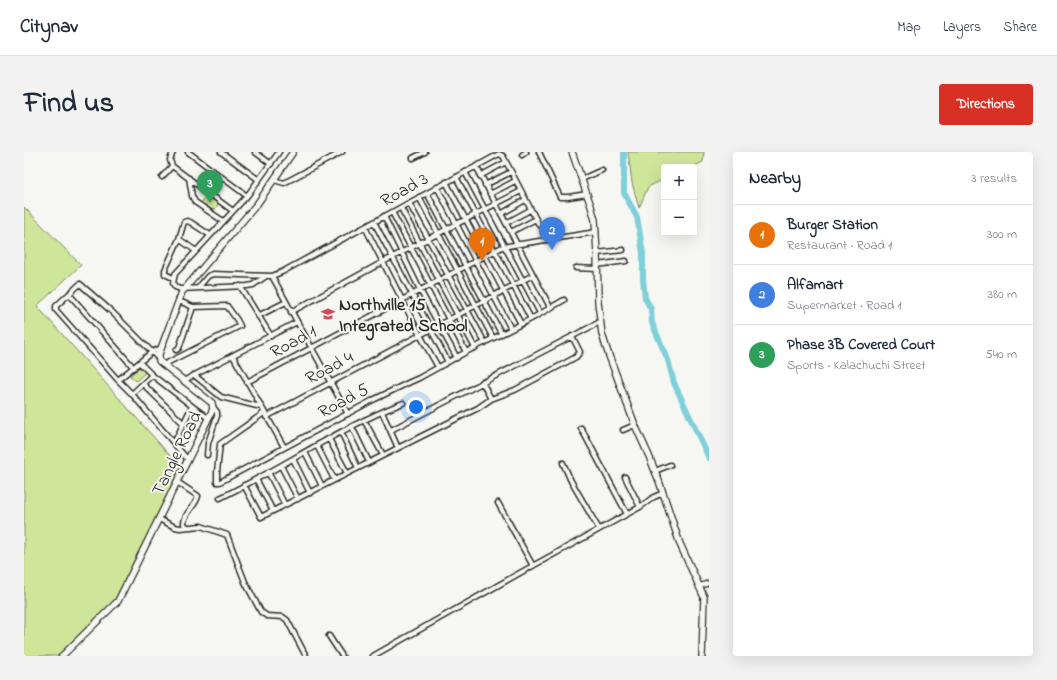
<!DOCTYPE html>
<html lang="en">
<head>
<meta charset="utf-8">
<style>
	:root { --surface:#fff; --page:#f2f2f3; --text:#1f2937; --muted:#747a83; --line:#e0e1e3; --accent:#d93025 }
	body { margin:0; font-family:"Indie Flower",sans-serif; background:var(--page); color:var(--text) }
	.controls { position:absolute; right:12px; top:12px; display:grid; overflow:hidden; border-radius:4px; box-shadow:0 4px 16px #0002 }
	.controls button { width:36px; height:36px; display:grid; place-items:center; padding:0; border:0; border-bottom:1px solid var(--line); background:var(--surface); color:var(--text); font:20px sans-serif }
	.you { position:absolute; left:392px; top:255px; width:14px; height:14px; margin:-10px; border:3px solid #fff; border-radius:50%; background:#1a73e8; box-shadow:0 0 0 6px #1a73e833 }
	.badge { display:grid; place-items:center; width:26px; height:26px; border-radius:50%; background:var(--accent); color:#fff; font-size:13px; font-weight:700 }
	.pin { position:absolute; translate:-50% -33px; filter:drop-shadow(0 1px 2px #0008) }
	.pin::after { content:''; position:absolute; top:21px; width:14px; height:12px; background:inherit; clip-path:polygon(0 0,100% 0,50% 100%) }
	.list { margin:0; padding:0; list-style:none }
	h2 { display:flex; justify-content:space-between; align-items:center; height:52px; margin:0; padding:0 16px; font-size:17px }
	h2 small { font-size:13px; font-weight:400; color:var(--muted) }
	.list li { display:grid; grid-template-columns:26px 1fr auto; gap:12px; align-items:center; box-sizing:border-box; height:60px; padding:0 16px; border-top:1px solid var(--line) }
	.list b { display:block; font-size:15px; white-space:nowrap }
	.list p { margin:0; font-size:13px; white-space:nowrap; color:var(--muted) }
	.list em { font-size:13px; font-style:normal; color:var(--muted) }
	.map { position:relative; flex:none; width:685px; height:504px; overflow:hidden; border-radius:4px }
	header { display:flex; align-items:center; gap:24px; box-sizing:border-box; height:56px; padding:0 20px; background:var(--surface); border-bottom:1px solid var(--line) }
	header strong { font-size:19px }
	nav { display:flex; gap:22px; margin-inline-start:auto; font-size:14px }
	.intro { display:flex; align-items:center; justify-content:space-between; box-sizing:border-box; height:96px; padding:0 24px }
	h1 { margin:0; font-size:28px }
	.button { padding:10px 18px; border-radius:4px; background:var(--accent); color:#fff; font-size:14px; font-weight:700 }
	main { display:flex; gap:24px; padding:0 24px }
	aside { flex:1; background:var(--surface); border-radius:4px; box-shadow:0 4px 16px #0002 }
	.map>svg:first-child { display:block }
	.green { fill:#cfe59a; stroke:#7d8862 }
	.lines { fill:none; stroke-linecap:round; stroke-linejoin:round }
	.river { stroke:#7fd0d9; stroke-width:6 }
	.street-casing { stroke:#2b2b2b; stroke-width:7 }
	.secondary-casing { stroke:#2b2b2b; stroke-width:8 }
	.street { stroke:#f6f6f2; stroke-width:4 }
	.secondary { stroke:#f6f6f2; stroke-width:5.5 }
	.labels { text-anchor:middle; stroke-width:4; stroke-linejoin:round; paint-order:stroke }
	.street-label { font-size:18px; fill:#2b2b2b; stroke:#f6f6f2 }
	.poi-label { font-size:18px; font-weight:bold; fill:#2b2b2b; stroke:#f6f6f2; text-anchor:start }
</style>
</head>
<body>
<header>
<strong>Citynav</strong>
<nav><a>Map</a><a>Layers</a><a>Share</a></nav>
</header>
<div class="intro"><h1>Find us</h1><a class="button">Directions</a></div>
<main>
<div class="map">
<svg width="685" height="504" viewBox="0 0 685 504">
	<rect width="100%" height="100%" fill="#f6f6f2"/>
	<filter id="ink" filterUnits="userSpaceOnUse"><feTurbulence type="fractalNoise" baseFrequency=".025" numOctaves="2"/><feDisplacementMap in="SourceGraphic" scale="8" xChannelSelector="R" yChannelSelector="G"/><feConvolveMatrix kernelMatrix="1 2 1 2 8 2 1 2 1" color-interpolation-filters="sRGB"/></filter>
	<g filter="url(#ink)">
		<path class="green" d="M604 0H680L679 10 668 15H640V27L624 35 615 56 608 31Z
			M182 43 195 51 190 59 177 51Z
			M0 55 57 113 13 154 158 317 93 448 35 504H0Z
			M117 213 123 219 112 229 106 224Z"/>
		<g class="lines">
			<path class="river" d="M600 0V41L613 65 619 101V127L621 146 627 157 628 171 644 208 650 231 685 306"/>
			<defs>
				<path id="street" d="M164 0 223 44
					M197 0 235 28
					M231 0 247 12
					M515 0 536 45H544L563 42
					M498 3 502 0
					M389 6 401 0
					M148 14 209 59
					M148 14 146 8 149 0
					M452 14 526 155
					M441 20 516 161
					M456 24 482 10
					M138 25 148 14
					M432 25 507 167
					M165 26 168 44 171 50 199 69
					M558 27 578 18
					M250 28 260 31 318 0
					M422 30 497 172
					M461 33 487 20
					M413 35 487 177
					M403 41 477 181
					M466 42 491 29
					M395 45 469 186
					M385 51 461 191
					M377 56 451 196
					M368 60 442 200
					M477 62 501 48
					M360 64 396 138 433 206
					M350 70 424 210
					M482 71 506 58
					M341 75 396 183 414 215
					M487 80 512 67
					M155 87 172 99
					M573 101 599 98
					M573 113 602 109
					M552 116 573 117
					M242 124 229 133 223 134 156 137 151 135 149 131 151 122 223 44 255 0
					M248 124 324 262
					M149 126 141 122V118L155 87 160 70 163 69 166 70 186 83
					M216 134 247 184
					M174 136 184 124 189 122 248 124 258 120 475 2 479 4 515 73
					M45 142 110 216
					M267 160 359 110 497 39
					M234 164 262 150
					M152 198 155 196 169 155
					M209 204 260 295
					M135 207 87 159 56 132 32 154V158L94 228 108 242 164 308
					M116 211 128 223 168 254 150 291
					M139 213 216 174 213 168 203 154 169 155 155 149
					M170 223 197 245 237 255
					M163 227 273 170
					M94 228 128 200 137 196
					M223 230 478 95 572 80
					M458 230 467 247
					M119 232 160 272
					M108 242 128 223
					M168 254 184 266
					M358 260 374 296
					M240 261 196 292 193 320V330H196L351 247 386 230 395 226 442 200 507 167 540 148
					M242 265 509 123
					M340 268 359 303
					M328 275 345 310
					M557 276 603 362
					M367 278 576 170
					M599 278 611 273
					M317 280 334 316
					M305 287 323 321
					M293 294 310 327
					M281 300 298 334
					M183 303 184 291 193 264V260L189 255
					M269 307 286 341
					M539 311 547 329 575 377
					M257 314 274 347
					M631 319 646 313
					M244 320 261 353
					M601 325 616 355
					M232 327 249 359
					M153 330 174 344C172 354 159 362 160 372L163 375
					M220 333 237 365 374 296 454 256 467 247 491 238 552 205 556 200 548 184
					M196 346C258 316 315 276 379 251
					M474 351 509 414
					M135 367 151 375 156 376 177 374 203 383 221 430 237 460 243 464 259 465 263 468 282 504
					M676 434 685 431
					M305 484 318 504
					M349 504 494 422 616 355 630 345 639 341"/>
				<path id="secondary" d="M548 0 567 54 571 68 573 101 574 150 578 182 584 201 611 273 625 304 635 329 656 392 680 445 678 504
					M38 504 94 449 189 257 188 251 135 209V202L158 140 233 52 269 0"/>
			</defs>
			<use href="#street" class="street-casing"/>
			<use href="#secondary" class="secondary-casing"/>
			<use href="#street" class="street"/>
			<use href="#secondary" class="secondary"/>
		</g>
	</g>
	<defs>
		<symbol id="school-bare" viewBox="-9 -9 18 18"><path d="M0-5L7-2L0 1L-7-2ZM-4 1L0 2.5L4 1V4Q0 6-4 4Z" fill="#d1495b" stroke="#f6f6f2" stroke-width="2.5" paint-order="stroke"/></symbol>
	</defs>
	<g fill-rule="evenodd">
		<use href="#school-bare" x="294" y="152" width="20" height="20"/>
	</g>
	<g class="labels">
		<g class="street-label">
			<text transform="translate(380 37) rotate(-29)" y="6">Road 3</text>
			<text transform="translate(269 189) rotate(-28)" y="6">Road 1</text>
			<text transform="translate(305 215) rotate(-28)" y="6">Road 4</text>
			<text transform="translate(319 248) rotate(-28)" y="6">Road 5</text>
			<text transform="translate(152 301) rotate(-64)" y="6">Tangle Road</text>
		</g>
		<g class="poi-label">
			<text x="315" y="158">Northville 15<tspan x="315" dy="21">Integrated School</tspan></text>
		</g>
	</g>
</svg>
<div class="controls">
<button>+</button>
<button>−</button>
</div>
<div class="you"></div>
<div class="pin badge" style="left:458px;top:109px;background:#e8710a">1</div>
<div class="pin badge" style="left:528px;top:98px;background:#3f7fe0">2</div>
<div class="pin badge" style="left:186px;top:51px;background:#2e9e5b">3</div>
</div>
<aside>
<h2>Nearby<small>3 results</small></h2>
<ul class="list">
<li><span class="badge" style="background:#e8710a">1</span><div><b>Burger Station</b><p>Restaurant · Road 1</p></div><em>300 m</em></li>
<li><span class="badge" style="background:#3f7fe0">2</span><div><b>Alfamart</b><p>Supermarket · Road 1</p></div><em>380 m</em></li>
<li><span class="badge" style="background:#2e9e5b">3</span><div><b>Phase 3B Covered Court</b><p>Sports · Kalachuchi Street</p></div><em>540 m</em></li>
</ul>
</aside>
</main>
</body>
</html>
